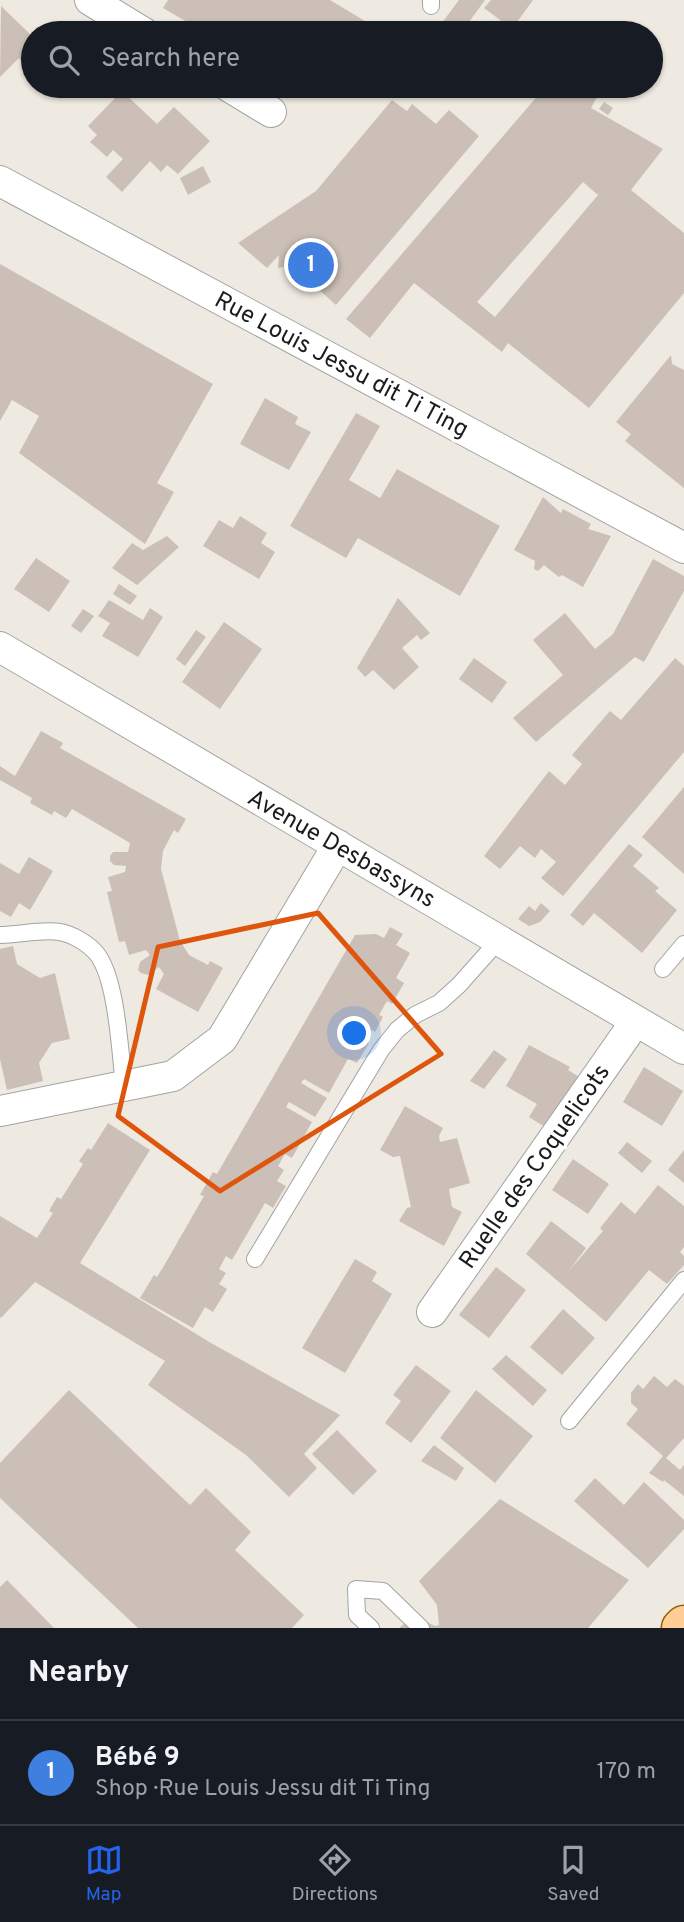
<!DOCTYPE html>
<html lang="en">
<head>
<meta charset="utf-8">
<style>
	:root { --surface:#171b24; --page:#20242c; --text:#f1f3f6; --muted:#9ea1a6; --line:#363941; --accent:#2563eb }
	body { margin:0; font-family:Overpass,sans-serif; background:var(--page); color:var(--text) }
	.you { position:absolute; left:355px; top:1034px; width:24px; height:24px; margin:-18px; border:5px solid #fff; border-radius:50%; background:#1a73e8; box-shadow:0 0 0 10px #1a73e833 }
	.badge { display:grid; place-items:center; width:46px; height:46px; border-radius:50%; background:var(--accent); color:#fff; font-size:23px; font-weight:700 }
	.pin { position:absolute; translate:-50% -50%; border:4px solid #fff; box-shadow:0 2px 7px #0006 }
	.list { margin:0; padding:0; list-style:none }
	h2 { display:flex; justify-content:space-between; align-items:center; height:91px; margin:0; padding:0 28px; font-size:30px }
	h2 small { font-size:23px; font-weight:400; color:var(--muted) }
	.list li { display:grid; grid-template-columns:46px 1fr auto; gap:21px; align-items:center; box-sizing:border-box; height:105px; padding:0 28px; border-top:2px solid var(--line) }
	.list b { display:block; font-size:26px; white-space:nowrap }
	.list p { margin:0; font-size:23px; white-space:nowrap; color:var(--muted) }
	.list em { font-size:23px; font-style:normal; color:var(--muted) }
	.icon { flex:none; width:38px; height:38px; fill:none; stroke:currentColor; stroke-width:2; stroke-linecap:round; stroke-linejoin:round }
	.map { position:relative; flex:none; width:684px; height:1628px; overflow:hidden }
	.search { position:absolute; background:var(--surface); box-shadow:0 2px 5px #0004; left:21px; right:21px; top:21px; height:77px; display:flex; align-items:center; gap:18px; box-sizing:border-box; padding:0 24px; border-radius:38px; color:var(--muted); font-size:26px }
	.sheet { height:196px; background:var(--surface) }
	nav { display:flex; justify-content:space-around; align-items:center; box-sizing:border-box; height:98px; border-top:2px solid var(--line); background:var(--surface); font-size:19px; color:var(--muted) }
	nav a { display:grid; justify-items:center; gap:4px }
	nav .on { color:var(--accent) }
	.map>svg:first-child { display:block }
	.building { fill:#cbbfb7; fill-rule:evenodd }
	.lines { fill:none; stroke-linecap:round; stroke-linejoin:round }
	.service-casing { stroke:#a3a3a3; stroke-width:18 }
	.minor-casing { stroke:#a3a3a3; stroke-width:32 }
	.primary-casing { stroke:#955f00; stroke-width:41 }
	.service { stroke:#fff; stroke-width:16 }
	.minor { stroke:#fff; stroke-width:30 }
	.primary { stroke:#ffce96; stroke-width:38 }
	.marked { fill:none; stroke:#de560d; stroke-width:5; stroke-linejoin:round }
	.labels { text-anchor:middle; stroke-width:7; stroke-linejoin:round; paint-order:stroke }
	.street-label { font-size:24px; fill:#1c1c1c; stroke:#fff }
</style>
</head>
<body>
<div class="map">
<svg width="684" height="1628" viewBox="0 0 684 1628">
	<rect width="100%" height="100%" fill="#efeae1"/>
	<path class="building" d="M168 0H330L370 24 364 33H206L163 8Z
		M459 0H485L461 33 441 24Z
		M491 0H533L512 29 484 8Z
		M1 6 33 37V83L23 74 29 68 19 58 0 77Z
		M54 22 65 33H43Z
		M546 86H603L591 108 663 149 631 190 684 233V293L589 408 508 343 502 352 414 283 370 338 346 319ZM583 182 598 195 495 317 477 302Z
		M122 91 157 124 174 107 210 141 178 174 167 165 161 172 150 161 122 192 106 177 123 159 113 150 107 157 90 142 97 135 88 126Z
		M392 100 407 111 412 104 436 124 449 110 479 136 336 305 316 287 314 289H302V277L304 275 293 265 278 268 279 255 267 268 238 243 316 191Z
		M604 102 613 108 608 115 599 109Z
		M203 166 211 182 188 195 180 178Z
		M0 264 213 384 157 483 174 492 145 544 19 453 39 416 12 400 0 421Z
		M671 355 672 364 684 370V488L625 441 631 434 616 422Z
		M265 398 298 417 295 424 311 432 289 470 240 444Z
		M356 413 380 426 349 480 380 498 397 469 500 526 460 596 358 538 346 558 290 526Z
		M543 497 561 513 563 509 591 524 588 529 611 536 583 587 562 575 559 577 544 565 538 571 534 569 535 561 514 550Z
		M240 516 267 533 261 543 275 552 259 579 203 546 219 520 233 528Z
		M167 536 179 547 137 585 112 568 132 543 143 550Z
		M36 558 70 581 49 612 14 589Z
		M653 559 684 576V591L644 662 635 657 536 742 513 718 563 675 533 640 565 613 595 649 613 634Z
		M119 584 137 596 130 605 113 594Z
		M398 598 430 633 421 640 417 635 402 648 419 667 394 690 373 670 365 677 357 668Z
		M109 600 143 620 150 608 163 617 138 657 102 636 110 623 98 616Z
		M83 609 94 616 81 633 71 626Z
		M224 622 262 649 220 709 182 682Z
		M196 630 206 637 185 666 176 659Z
		M474 658 507 682 492 703 459 679Z
		M675 658 684 666V752L563 896 541 878 556 862 541 849 535 858 520 846 500 869 484 856 549 771 565 785 582 764 572 755 610 711 621 720Z
		M41 731 63 743 60 748 186 819 178 833 174 830 163 851 161 869 180 941 189 955 208 965 210 961 223 968 198 1012 156 989 164 974 159 967 148 975 141 973 138 970 140 962 150 955 146 950 129 955 125 941 119 942 107 892 112 891 108 877 125 872 126 866 114 865 110 861V856L113 852H128L130 843 72 809 66 818 54 811 52 815 30 803 32 798 0 780V766L15 776Z
		M684 787V874L642 837Z
		M629 844 643 855 633 866 659 888 655 891 677 910 642 953 594 913 583 926 570 915Z
		M29 857 53 871 30 910 19 903 11 917 0 911V863L19 874Z
		M541 903 550 911 540 922 529 926 518 919 529 906 535 911Z
		M390 927 403 934 396 945 410 953 396 978 404 983 392 1004 387 1001 379 1015 383 1017 375 1032 372 1030 365 1040 369 1043 357 1063 348 1059 329 1093 304 1079 301 1083 327 1098 315 1117 289 1102 286 1107 312 1122 292 1158 285 1154 278 1166 284 1170 277 1181 286 1186 273 1208 265 1203 232 1260 226 1256 219 1269 226 1273 219 1284 227 1289 213 1312 205 1307 193 1328 140 1298 154 1275 157 1277 165 1264 204 1196 200 1195 213 1172 217 1174 355 935 376 934 384 938Z
		M13 946 17 964 40 978 55 973 70 1039 52 1043 39 1063 43 1081 7 1090 0 1059V949Z
		M529 1045 570 1067 568 1070 584 1080 548 1129 529 1117 537 1104 506 1086Z
		M494 1050 507 1059 484 1089 470 1081Z
		M644 1067 683 1091 662 1126 623 1102Z
		M405 1106 443 1128 439 1136 440 1142 457 1138 470 1183 449 1189 452 1207 462 1212 444 1246 399 1221 407 1208 411 1207 400 1156 393 1157 380 1150Z
		M108 1123 150 1150 80 1263 211 1343 340 1415 304 1454 317 1468 289 1497 246 1455 148 1385 165 1361 35 1282 1 1318 0 1317V1216L37 1238 53 1213 49 1211 57 1197 61 1199 83 1164 79 1161 88 1148 91 1150Z
		M627 1142 652 1161 642 1173 618 1153Z
		M684 1150V1183L668 1170Z
		M573 1159 609 1184 588 1214 552 1190Z
		M658 1185 684 1206V1247L680 1252 684 1256V1265L667 1284 649 1270 606 1322 526 1254 551 1221 586 1248 568 1272 603 1231 600 1228 621 1202 635 1214Z
		M355 1259 377 1272 372 1281 392 1294 345 1373 302 1348Z
		M496 1267 526 1290 489 1338 459 1315Z
		M563 1309 595 1338 562 1375 530 1347Z
		M506 1355 547 1390 533 1406 492 1369Z
		M416 1365 451 1391 411 1443 385 1423 401 1401 393 1395Z
		M654 1376 667 1387 675 1379 684 1386V1438L666 1458 680 1470 684 1465V1496L664 1480 663 1482 649 1473 663 1456 626 1424 638 1409 631 1403V1393L638 1384 643 1389Z
		M69 1390 190 1505 206 1488 251 1532 235 1550 304 1615 292 1628H138L0 1498V1463Z
		M476 1390 533 1436 495 1483 440 1438Z
		M337 1430 377 1471 353 1495 312 1454Z
		M434 1445 464 1468 456 1481 421 1461Z
		M595 1478 624 1505 644 1482 684 1520V1529L648 1568 574 1501Z
		M500 1499 629 1580 588 1628H399L409 1620 418 1618 435 1626 439 1625 437 1605 419 1581Z
		M7 1580 54 1628H0V1587Z"/>
	<g class="lines">
		<defs>
			<path id="service" d="M431 0V6
				M0 935C19 935 41 929 60 932 72 934 89 944 97 954 117 980 120 1052 124 1086
				M663 969 684 944
				M255 1259 381 1050 397 1030 415 1015 439 1003 459 985 499 940
				M569 1421 684 1280
				M371 1628 357 1615 356 1589 383 1591 421 1628"/>
			<path id="minor" d="M90 0 144 33
				M228 86 271 112
				M0 181 684 548
				M0 647 684 1049
				M0 1111 173 1076 222 1039 338 845
				M432 1312 636 1021"/>
			<path id="primary" d="M681 1628 684 1625"/>
		</defs>
		<use href="#service" class="service-casing"/>
		<use href="#minor" class="minor-casing"/>
		<use href="#primary" class="primary-casing"/>
		<use href="#service" class="service"/>
		<use href="#minor" class="minor"/>
		<use href="#primary" class="primary"/>
	</g>
	<path class="marked" d="M318 913 441 1054 220 1191 118 1116 158 947Z"/>
	<g class="labels">
		<g class="street-label">
			<text transform="translate(342 364) rotate(28)" y="8">Rue Louis Jessu dit Ti Ting</text>
			<text transform="translate(342 848) rotate(30)" y="8">Avenue Desbassyns</text>
			<text transform="translate(534 1166) rotate(-55)" y="8">Ruelle des Coquelicots</text>
		</g>
	</g>
</svg>
<div class="you"></div>
<div class="pin badge" style="left:311px;top:265px;background:#3f7fe0">1</div>
<div class="search"><svg class="icon" aria-label="search" viewBox="0 0 24 24"><circle cx="10" cy="10" r="6"/><path d="M15 15l6 6"/></svg>Search here</div>
</div>
<section class="sheet">
<h2>Nearby<small></small></h2>
<ul class="list">
<li><span class="badge" style="background:#3f7fe0">1</span><div><b>Bébé 9</b><p>Shop · Rue Louis Jessu dit Ti Ting</p></div><em>170 m</em></li>
</ul>
</section>
<nav>
<a class="on"><svg class="icon" aria-label="map" viewBox="0 0 24 24"><path d="M3 6l6-2 6 2 6-2v14l-6 2-6-2-6 2zM9 4v14M15 6v14"/></svg>Map</a>
<a><svg class="icon" aria-label="directions" viewBox="0 0 24 24"><path d="M12 3l9 9-9 9-9-9zM9 14v-3h6M13 9l2 2-2 2"/></svg>Directions</a>
<a><svg class="icon" aria-label="saved" viewBox="0 0 24 24"><path d="M7 4h10v16l-5-4-5 4z"/></svg>Saved</a>
</nav>
</body>
</html>
